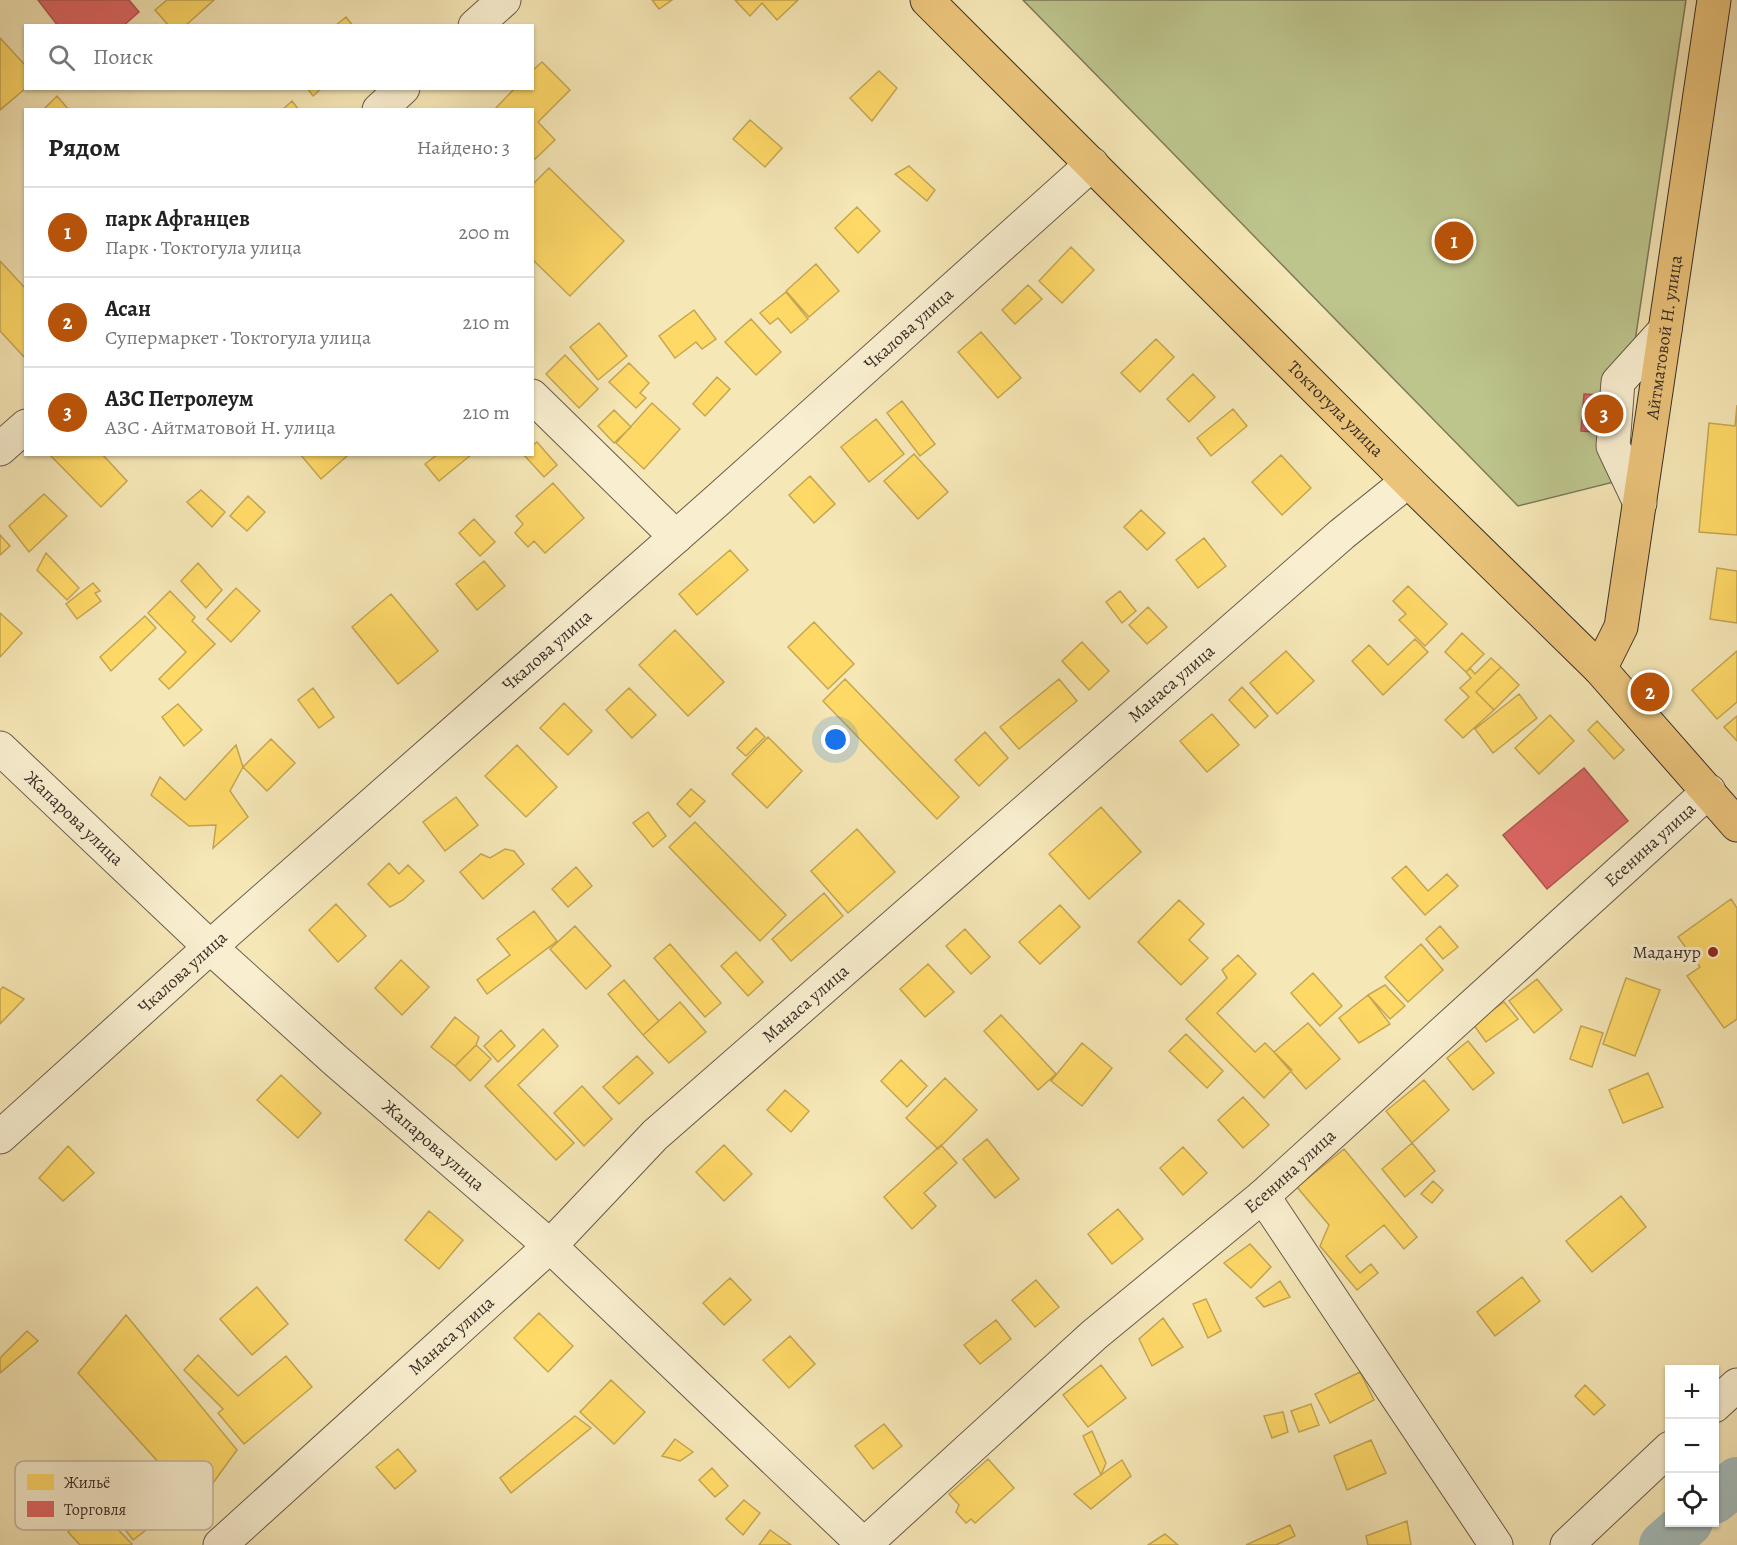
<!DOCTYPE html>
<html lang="ru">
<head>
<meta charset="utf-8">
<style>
	:root { --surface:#fff; --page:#f2f2f2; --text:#222; --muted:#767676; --line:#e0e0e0; --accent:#b45309 }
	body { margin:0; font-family:Alegreya,serif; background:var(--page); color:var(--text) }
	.controls { position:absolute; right:18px; bottom:18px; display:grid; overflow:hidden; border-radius:0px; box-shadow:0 2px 4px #0004 }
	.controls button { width:54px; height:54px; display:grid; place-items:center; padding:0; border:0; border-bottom:2px solid var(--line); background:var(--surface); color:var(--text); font:30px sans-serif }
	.you { position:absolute; left:836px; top:740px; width:21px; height:21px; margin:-15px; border:4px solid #fff; border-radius:50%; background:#1a73e8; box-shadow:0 0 0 9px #1a73e833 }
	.badge { display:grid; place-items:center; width:39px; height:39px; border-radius:50%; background:var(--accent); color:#fff; font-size:20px; font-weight:700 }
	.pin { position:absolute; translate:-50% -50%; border:3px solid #fff; box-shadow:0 2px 6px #0006 }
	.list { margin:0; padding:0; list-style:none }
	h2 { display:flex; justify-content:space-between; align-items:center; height:78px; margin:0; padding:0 24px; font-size:26px }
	h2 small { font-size:20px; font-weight:400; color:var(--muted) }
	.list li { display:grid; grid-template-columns:39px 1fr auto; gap:18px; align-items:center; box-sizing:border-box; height:90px; padding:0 24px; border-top:2px solid var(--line) }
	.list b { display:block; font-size:22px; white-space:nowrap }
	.list p { margin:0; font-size:20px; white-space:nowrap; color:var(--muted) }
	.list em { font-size:20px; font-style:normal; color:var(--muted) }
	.icon { flex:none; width:33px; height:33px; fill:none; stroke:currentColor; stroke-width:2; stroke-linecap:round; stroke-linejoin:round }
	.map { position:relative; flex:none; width:1737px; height:1545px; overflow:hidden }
	.search { position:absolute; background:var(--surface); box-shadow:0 2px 4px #0004; left:24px; top:24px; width:510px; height:66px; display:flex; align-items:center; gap:15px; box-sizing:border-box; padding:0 21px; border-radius:0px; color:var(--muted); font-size:22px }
	.panel { position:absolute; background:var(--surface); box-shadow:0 2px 4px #0004; left:24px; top:108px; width:510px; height:348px; border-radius:0px }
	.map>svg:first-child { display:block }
	.green { fill:#bdc58d; stroke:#7c7a5a; stroke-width:1.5 }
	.homes { fill:#ffd966; stroke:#c4a653; stroke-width:1.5 }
	.shops { fill:#e06666; stroke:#ae5553; stroke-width:1.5 }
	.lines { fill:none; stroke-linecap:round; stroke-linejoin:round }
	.river { stroke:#a3bcba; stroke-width:48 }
	.minor-casing { stroke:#695c4b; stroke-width:35 }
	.major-casing { stroke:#3a2e27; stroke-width:35 }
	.highway-casing { stroke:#3a2e27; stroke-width:35 }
	.minor { stroke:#f9efd0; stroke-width:33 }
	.major { stroke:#ebc47b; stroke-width:33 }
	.highway { stroke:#ebc47b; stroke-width:33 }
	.poi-dot { fill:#8f2418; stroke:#f9efd0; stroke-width:2 }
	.labels { text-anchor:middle; stroke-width:6; stroke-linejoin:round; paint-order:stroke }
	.street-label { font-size:18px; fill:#3a2e27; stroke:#f9efd0 }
	.poi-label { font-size:18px; fill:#3a2e27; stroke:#f9efd0; text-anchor:end }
	.key { fill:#f9efd0; stroke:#c0b59d; stroke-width:1.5 }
	.key-label { font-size:16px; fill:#3a2e27 }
</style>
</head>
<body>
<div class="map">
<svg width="1737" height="1545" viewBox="0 0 1737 1545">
	<rect width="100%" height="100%" fill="#f6e7b6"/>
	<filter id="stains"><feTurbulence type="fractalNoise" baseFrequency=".00333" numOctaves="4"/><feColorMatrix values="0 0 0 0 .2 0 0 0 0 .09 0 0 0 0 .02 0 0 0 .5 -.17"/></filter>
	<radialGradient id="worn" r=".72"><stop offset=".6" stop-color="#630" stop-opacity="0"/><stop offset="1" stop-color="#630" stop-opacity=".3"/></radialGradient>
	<path class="green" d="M1023 0H1686L1614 482 1518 506Z"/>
	<path class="homes" d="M167 0H214L185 26H169L155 10Z
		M652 0H672L659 9Z
		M735 0H798L777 20 762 3 750 16Z
		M346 17 353 26H335Z
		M0 38 26 66V88L0 110Z
		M542 62 570 90 538 122 555 140 535 159 532 156V110H494L515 88H532V71Z
		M879 71 897 88 872 121 850 98Z
		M307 88H322L313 96Z
		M57 96 69 110H43Z
		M292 101 299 110H282Z
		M750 120 782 148 765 167 733 139Z
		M909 166 935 190 927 201 895 174Z
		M549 168 624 241 570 296 532 259V185Z
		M857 207 880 231 858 253 835 228Z
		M1071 247 1094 270 1062 303 1039 281Z
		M0 261 26 289V359L0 331Z
		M816 264 839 291 809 317 786 291Z
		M1028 285 1042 299 1015 324 1002 310Z
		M786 292 808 319 791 333 778 318 770 324 760 313Z
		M694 310 716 339 702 349 696 342 675 358 659 336Z
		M751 319 781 352 756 375 725 342Z
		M599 323 627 356 598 380 570 347Z
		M981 332 1021 378 998 398 958 352Z
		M1156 339 1174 357 1140 392 1121 373Z
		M565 355 598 389 579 408 546 374Z
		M629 363 649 383 640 393 646 398 636 408 609 382Z
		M1193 374 1215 397 1189 422 1167 399Z
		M717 377 730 389 705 416 693 404Z
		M902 401 935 444 920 456 887 413Z
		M652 403 680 429 644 469 616 443Z
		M1737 405V535L1699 532 1709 423 1735 426Z
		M1233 409 1247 426 1211 456 1197 438Z
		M614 410 631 427 614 443 598 426Z
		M876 419 904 454 869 482 841 447Z
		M537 442 557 465 544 477 523 454H532V446Z
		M53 454H102L127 481 101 507 51 456Z
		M300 454H345L347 456 321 479Z
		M438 454H472L439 481 425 464Z
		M914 454 948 492 918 519 884 481Z
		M1281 455 1311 488 1282 515 1252 482Z
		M810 476 835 504 814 523 789 495Z
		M553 483 584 518 545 553 534 541 528 547 515 533 523 524 516 516Z
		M201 490 225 512 212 527 187 502Z
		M44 494 67 516 29 552 9 526Z
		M248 496 265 512 247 531 230 516Z
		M1141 510 1165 533 1147 550 1124 527Z
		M474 519 495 542 480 556 459 533Z
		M0 535 10 546 0 555Z
		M1204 538 1226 566 1198 588 1176 560Z
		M730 550 748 570 697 615 679 594Z
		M46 553 79 588 67 600 37 570Z
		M484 561 505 586 477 610 456 584Z
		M198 563 222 590 206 608 181 581Z
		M1717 568 1737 571V623L1710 619Z
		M93 583 100 591 95 593 101 601 77 619 66 604Z
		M1408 586 1447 624 1425 646 1399 620 1406 614 1393 601Z
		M236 588 260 611 231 642 207 619Z
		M170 591 195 617 192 621 215 644 169 689 159 679 186 652 148 613Z
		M1120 591 1136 611 1122 623 1106 602Z
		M391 594 438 651 398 684 352 627Z
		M1148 607 1167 627 1147 644 1129 625Z
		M0 613 22 633 0 657Z
		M145 616 156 628 111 671 100 657Z
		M814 622 854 664 828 689 788 647Z
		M675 630 724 682 688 716 639 665Z
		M1462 633 1484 654 1466 672 1445 652Z
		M1415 639 1428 652 1383 695 1352 661 1369 645 1388 665Z
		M1082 642 1109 671 1089 690 1062 661Z
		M1286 651 1314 681 1277 714 1250 683Z
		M1737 651V702L1717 719 1692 690Z
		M1491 658 1501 667 1476 692 1494 710 1463 738 1445 720 1469 697 1460 688 1471 678 1466 672 1470 668 1475 674Z
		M1501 667 1519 685 1494 710 1476 692Z
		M845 679 959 797 937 819 823 701Z
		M1059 679 1077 701 1019 749 1000 727Z
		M1242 687 1268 716 1255 728 1229 700Z
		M313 688 334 717 319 728 298 700Z
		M629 688 656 715 632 738 606 710Z
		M1519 694 1537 718 1493 753 1475 729Z
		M564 703 592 731 568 755 540 728Z
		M178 704 202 730 184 746 162 717Z
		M1212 714 1239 745 1207 772 1180 741Z
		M1550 715 1574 741 1539 774 1515 748Z
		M1737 716V741L1724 727Z
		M1597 721 1624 750 1614 759 1588 730Z
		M756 728 765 737 746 756 737 748Z
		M985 732 1008 758 979 786 955 760Z
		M768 737 802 771 767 808 732 774Z
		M271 739 295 763 267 791 243 767Z
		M236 745 243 767 230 791 248 817 213 848 216 825 189 826 151 795 160 777 185 800Z
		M517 745 557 787 526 817 485 776Z
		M691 789 705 801 690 817 677 804Z
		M456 797 478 825 445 851 423 822Z
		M1101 807 1141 852 1089 899 1049 854Z
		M648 812 666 836 653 847 633 823Z
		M695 822 786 915 760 941 669 847Z
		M857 829 895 872 848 913 811 871Z
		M505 849 514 851 524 864 483 899 460 872 481 854 490 858Z
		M389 863 399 874 408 865 424 881 403 900 390 907 368 884Z
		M1406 866 1428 891 1447 874 1458 886 1425 915 1392 878Z
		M576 867 592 886 568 907 552 889Z
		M824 893 843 916 791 961 772 939Z
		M1731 899 1737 908V1019L1724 1028 1687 976 1700 967 1678 937Z
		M1179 900 1204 924 1189 940 1208 958 1181 985 1138 942Z
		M336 904 366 936 338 962 309 930Z
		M1060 905 1080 927 1040 964 1019 942Z
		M534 911 557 941 487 994 477 980 510 955 497 939Z
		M575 926 611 966 586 989 550 949Z
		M1440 926 1458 947 1443 959 1426 939Z
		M965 929 990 957 971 974 946 946Z
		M670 944 721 1003 705 1017 654 958Z
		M1421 944 1443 970 1408 1002 1385 977Z
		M736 952 763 982 748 996 721 966Z
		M1238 955 1256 974 1217 1013 1255 1052 1265 1043 1292 1070 1264 1098 1186 1019 1227 978 1222 970Z
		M401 960 429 987 402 1015 375 988Z
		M928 964 954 992 925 1017 900 989Z
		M1313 973 1342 1006 1320 1026 1291 993Z
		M1626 978 1660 990 1635 1056 1603 1044Z
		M1537 979 1562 1010 1534 1033 1509 1001Z
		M624 980 659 1021 643 1035 608 994Z
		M1385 985 1405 1006 1390 1019 1368 995Z
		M3 987 24 999 0 1024V990Z
		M1368 995 1390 1024 1359 1043 1339 1018Z
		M680 1002 706 1032 669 1063 643 1035Z
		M1504 1002 1518 1019 1486 1042 1473 1024Z
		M1001 1015 1056 1074 1038 1090 984 1031Z
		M455 1017 479 1037 476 1045 455 1066 431 1047Z
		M1308 1023 1340 1059 1306 1089 1274 1052Z
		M1581 1026 1603 1033 1592 1067 1570 1059Z
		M543 1029 558 1046 518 1085 574 1143 556 1160 485 1086Z
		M501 1030 515 1046 498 1062 484 1046Z
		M1186 1034 1223 1071 1207 1088 1169 1051Z
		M1468 1041 1494 1073 1473 1090 1447 1058Z
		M1082 1043 1112 1068 1082 1106 1051 1081Z
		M476 1045 491 1059 470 1081 455 1066Z
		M637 1056 653 1073 619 1104 603 1087Z
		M901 1060 927 1086 907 1107 881 1081Z
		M1648 1073 1663 1107 1623 1123 1609 1090Z
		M281 1075 321 1113 298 1138 257 1100Z
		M945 1078 977 1110 938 1149 906 1118Z
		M1424 1080 1449 1110 1412 1143 1386 1111Z
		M582 1086 612 1119 584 1146 554 1113Z
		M785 1090 809 1111 791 1132 767 1110Z
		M1243 1097 1269 1125 1243 1148 1218 1120Z
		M987 1139 1019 1179 995 1198 963 1159Z
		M1412 1143 1435 1171 1405 1197 1382 1169Z
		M724 1145 752 1174 724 1201 696 1172Z
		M941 1145 957 1163 924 1193 936 1206 912 1229 884 1197Z
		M68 1146 94 1173 63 1201 39 1178Z
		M1183 1147 1207 1173 1183 1195 1160 1168Z
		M1344 1149 1417 1237 1404 1249 1384 1225 1346 1256 1360 1273 1371 1264 1378 1273 1357 1290 1320 1246 1329 1225 1297 1187Z
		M1433 1181 1443 1190 1432 1203 1421 1194Z
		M1621 1196 1646 1227 1592 1272 1566 1241Z
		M1118 1209 1143 1239 1112 1264 1088 1234Z
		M429 1211 463 1240 439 1269 405 1240Z
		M1250 1244 1271 1267 1251 1288 1224 1263Z
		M1522 1277 1540 1301 1495 1336 1477 1312Z
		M730 1278 751 1300 724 1325 703 1303Z
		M1036 1280 1059 1307 1035 1327 1012 1300Z
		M1280 1281 1290 1297 1264 1307 1256 1298Z
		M257 1287 288 1324 252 1355 220 1319Z
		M1206 1299 1221 1331 1208 1338 1193 1304Z
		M539 1313 573 1346 548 1372 514 1338Z
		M126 1315 237 1450 197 1505 78 1373Z
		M1163 1318 1183 1347 1152 1366 1139 1339Z
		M996 1320 1011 1339 980 1364 964 1345Z
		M27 1331 38 1341 0 1373V1358Z
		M790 1336 815 1364 789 1388 763 1360Z
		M198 1355 238 1396 286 1356 312 1387 244 1444 218 1413 223 1409 184 1370Z
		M1101 1365 1126 1398 1088 1427 1063 1395Z
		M1360 1372 1374 1400 1330 1423 1315 1394Z
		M611 1380 645 1412 614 1444 580 1412Z
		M1585 1385 1605 1405 1594 1415 1575 1396Z
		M1311 1404 1319 1425 1299 1432 1291 1411Z
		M1283 1412 1288 1432 1272 1438 1264 1416Z
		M575 1416 591 1428 511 1493 500 1478Z
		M884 1424 902 1446 873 1469 855 1446Z
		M1092 1431 1106 1463 1101 1475 1083 1436Z
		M675 1439 693 1452 680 1461 662 1456Z
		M1371 1440 1386 1473 1347 1490 1334 1456Z
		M398 1449 416 1471 395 1489 376 1467Z
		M988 1459 1014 1488 975 1523 971 1519 966 1523 956 1512 959 1505 949 1494Z
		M1122 1460 1131 1476 1091 1509 1074 1494Z
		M712 1468 728 1486 715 1497 699 1480Z
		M134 1472 167 1514 133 1540 101 1498Z
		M744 1500 760 1513 743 1535 726 1519Z
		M95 1506 132 1544 131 1545H80L68 1532Z
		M1407 1521 1411 1545H1368L1366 1536Z
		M1290 1525 1295 1536 1276 1545H1246Z
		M770 1530 791 1545H759Z
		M1165 1534 1178 1545H1148Z"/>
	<path class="shops" d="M38 0H129L139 12 123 26H58Z
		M1584 394 1627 397 1624 434 1581 431Z
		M1584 768 1628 821 1547 889 1503 835Z"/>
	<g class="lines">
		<path class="river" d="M1714 1500 1737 1481
			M1663 1545 1689 1522"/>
		<defs>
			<g id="minor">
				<path d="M475 26 504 0"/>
				<path d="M379 110 403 88"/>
				<path d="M532 396 676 537"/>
				<path d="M0 449 26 426"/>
				<path d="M1640 503 1613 446 1618 382 1665 330"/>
				<path id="s1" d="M0 748 210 947 335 1060 550 1246 864 1545"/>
				<path id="s2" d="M0 1137 227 932 720 498 1092 164"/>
				<path d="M1263 1196 1496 1545"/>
				<path d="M1714 1406 1737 1385"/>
				<path id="s3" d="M220 1545 550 1246 655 1135 1342 534 1408 481"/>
				<path id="s4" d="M864 1545 1094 1335 1263 1196 1709 791"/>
				<path d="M1567 1545 1670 1448"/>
			</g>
			<g id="major">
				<path id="s5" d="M1600 669 1621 627 1714 0"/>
			</g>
			<g id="highway">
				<path id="s6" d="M927 0 1408 481 1600 669 1737 825"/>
			</g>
		</defs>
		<use href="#minor" class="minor-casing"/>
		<use href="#major" class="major-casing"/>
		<use href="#highway" class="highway-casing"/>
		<use href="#minor" class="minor"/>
		<use href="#major" class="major"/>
		<use href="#highway" class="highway"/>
	</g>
	<circle class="poi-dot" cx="1713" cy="952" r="6"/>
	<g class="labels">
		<g class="street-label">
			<text dy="6" stroke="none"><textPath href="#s2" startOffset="1216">Чкалова улица</textPath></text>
			<text dy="6" stroke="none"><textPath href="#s5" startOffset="340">Айтматовой Н. улица</textPath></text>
			<text dy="6" stroke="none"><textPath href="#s6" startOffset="578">Токтогула улица</textPath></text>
			<text dy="6" stroke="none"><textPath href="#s2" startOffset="732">Чкалова улица</textPath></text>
			<text dy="6" stroke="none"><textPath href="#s3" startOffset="1284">Манаса улица</textPath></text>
			<text dy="6" stroke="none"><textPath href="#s1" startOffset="102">Жапарова улица</textPath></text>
			<text dy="6" stroke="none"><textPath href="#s4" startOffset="1053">Есенина улица</textPath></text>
			<text dy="6" stroke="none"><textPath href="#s2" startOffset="246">Чкалова улица</textPath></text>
			<text dy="6" stroke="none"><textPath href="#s3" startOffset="798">Манаса улица</textPath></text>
			<text dy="6" stroke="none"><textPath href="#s1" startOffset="588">Жапарова улица</textPath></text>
			<text dy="6" stroke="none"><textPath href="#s4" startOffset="567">Есенина улица</textPath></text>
			<text dy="6" stroke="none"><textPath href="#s3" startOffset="312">Манаса улица</textPath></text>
		</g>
		<g class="poi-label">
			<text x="1701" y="958">Маданур</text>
		</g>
	</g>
	<rect x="15" y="1461" width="198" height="69" rx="9" class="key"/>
	<rect x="27" y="1474" width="27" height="16" fill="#ffd966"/>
	<rect x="27" y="1501" width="27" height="16" fill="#e06666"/>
	<g class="key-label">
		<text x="64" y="1488">Жильё</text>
		<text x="64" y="1515">Торговля</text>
	</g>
	<rect width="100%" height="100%" filter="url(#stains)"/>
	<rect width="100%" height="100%" fill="url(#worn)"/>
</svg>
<div class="controls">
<button>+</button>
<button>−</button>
<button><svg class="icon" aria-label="locate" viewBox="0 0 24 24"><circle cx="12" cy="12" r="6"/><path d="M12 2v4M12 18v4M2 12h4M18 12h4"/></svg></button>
</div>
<div class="you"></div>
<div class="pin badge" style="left:1454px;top:241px">1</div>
<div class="pin badge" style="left:1650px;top:692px">2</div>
<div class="pin badge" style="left:1604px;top:414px">3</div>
<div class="search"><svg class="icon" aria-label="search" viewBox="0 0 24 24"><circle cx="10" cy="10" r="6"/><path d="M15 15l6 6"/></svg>Поиск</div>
<section class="panel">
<h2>Рядом<small>Найдено: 3</small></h2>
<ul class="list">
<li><span class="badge">1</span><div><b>парк Афганцев</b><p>Парк · Токтогула улица</p></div><em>200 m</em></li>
<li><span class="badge">2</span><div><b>Асан</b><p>Супермаркет · Токтогула улица</p></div><em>210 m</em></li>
<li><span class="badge">3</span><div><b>АЗС Петролеум</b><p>АЗС · Айтматовой Н. улица</p></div><em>210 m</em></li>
</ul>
</section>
</div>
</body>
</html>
